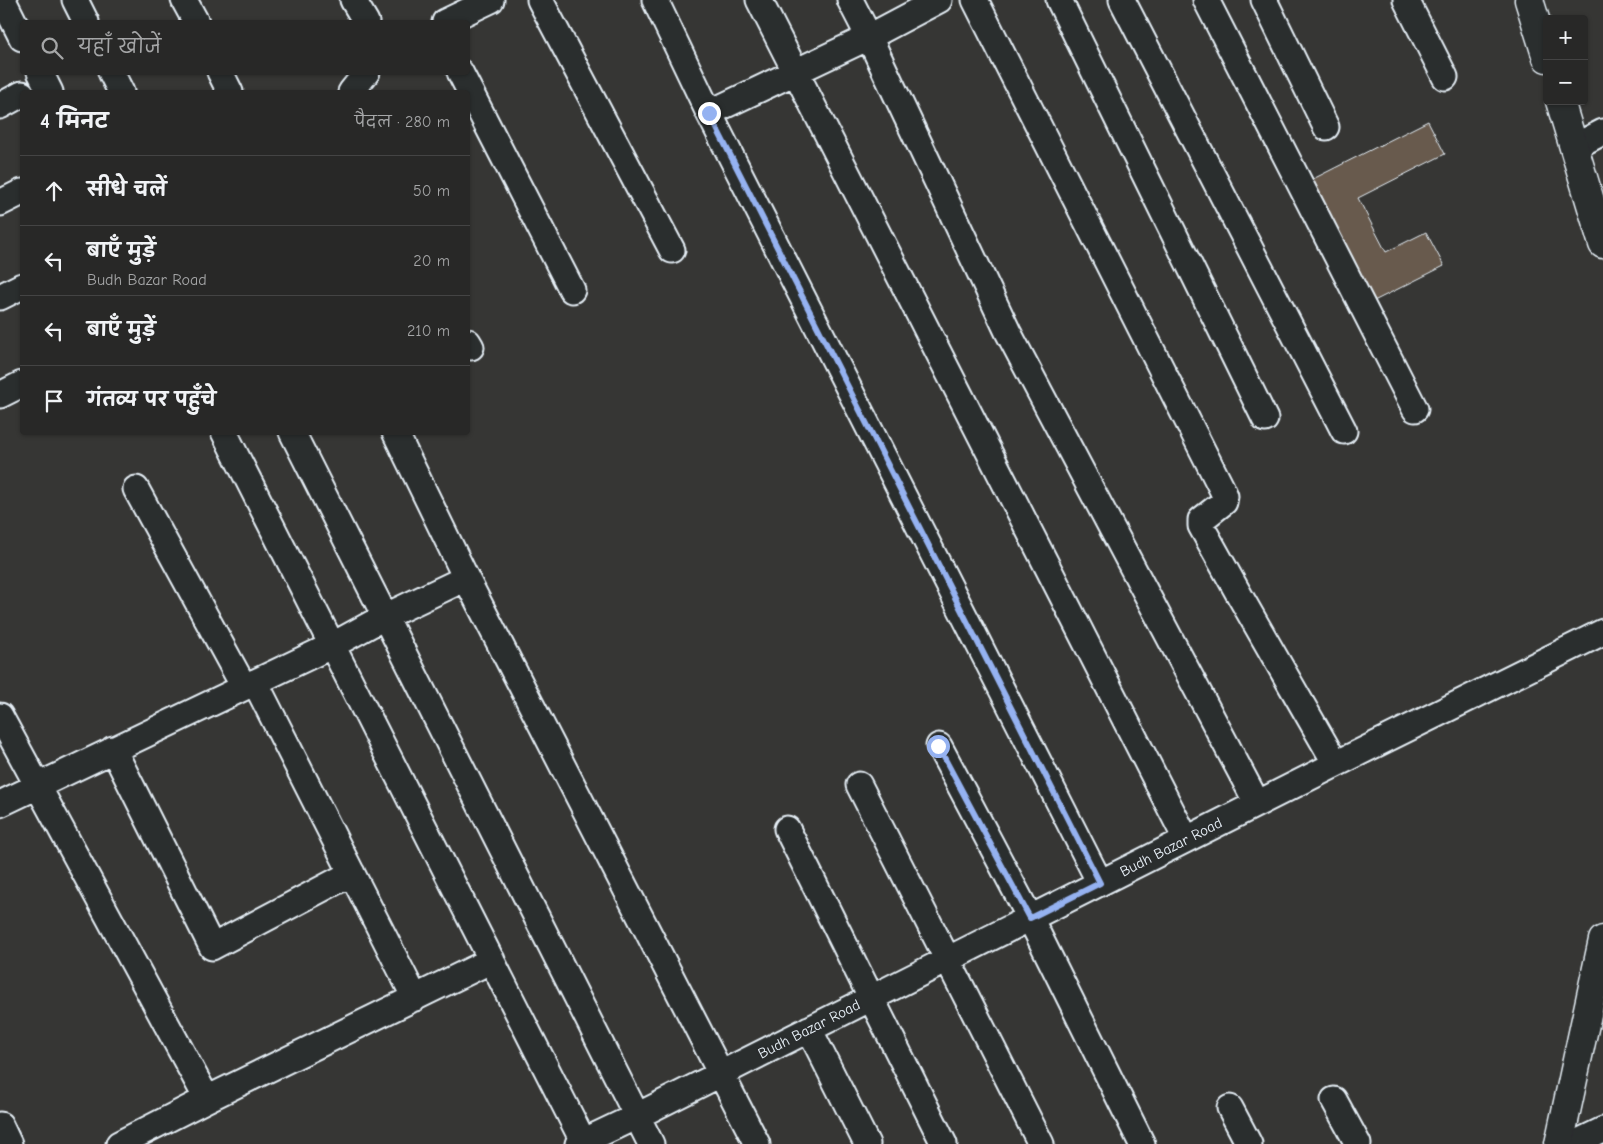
<!DOCTYPE html>
<html lang="hi">
<head>
<meta charset="utf-8">
<style>
	:root { --surface:#282827; --page:#343433; --text:#f1f3f6; --muted:#a5a6a7; --line:#444 }
	body { margin:0; font-family:"Comic Neue","Playpen Sans Deva",sans-serif; background:var(--page); color:var(--text) }
	.controls { position:absolute; right:15px; top:15px; display:grid; overflow:hidden; border-radius:5px; box-shadow:0 1px 4px #0004 }
	.controls button { width:45px; height:45px; display:grid; place-items:center; padding:0; border:0; border-bottom:1px solid var(--line); background:var(--surface); color:var(--text); font:25px sans-serif }
	.stop { position:absolute; width:15px; height:15px; margin:-11px; border:4px solid #95b2f1; border-radius:50%; background:#fff }
	.stop.end { background:#95b2f1; border-color:#fff; box-shadow:0 1px 5px #0008 }
	.list { margin:0; padding:0; list-style:none }
	h2 { display:flex; justify-content:space-between; align-items:center; height:65px; margin:0; padding:0 20px; font-size:21px }
	h2 small { font-size:16px; font-weight:400; color:var(--muted) }
	.list li { display:grid; grid-template-columns:32px 1fr auto; gap:15px; align-items:center; box-sizing:border-box; height:70px; padding:0 20px; border-top:1px solid var(--line) }
	.list b { display:block; font-size:19px; white-space:nowrap }
	.list p { margin:0; font-size:16px; white-space:nowrap; color:var(--muted) }
	.list em { font-size:16px; font-style:normal; color:var(--muted) }
	.icon { flex:none; width:28px; height:28px; fill:none; stroke:currentColor; stroke-width:2; stroke-linecap:round; stroke-linejoin:round }
	.map { position:relative; flex:none; width:1603px; height:1144px; overflow:hidden }
	.search { position:absolute; background:var(--surface); box-shadow:0 1px 4px #0004; left:20px; top:20px; width:450px; height:55px; display:flex; align-items:center; gap:12px; box-sizing:border-box; padding:0 18px; border-radius:5px; color:var(--muted); font-size:19px }
	.panel { position:absolute; background:var(--surface); box-shadow:0 1px 4px #0004; left:20px; top:90px; width:450px; height:345px; border-radius:5px }
	.map>svg:first-child { display:block }
	.building { fill:#675a4e; stroke:#e8f1f8 }
	.lines { fill:none; stroke-linecap:round; stroke-linejoin:round }
	.minor-casing { stroke:#e8f1f8; stroke-width:29 }
	.tertiary-casing { stroke:#e8f1f8; stroke-width:31 }
	.minor { stroke:#2a2d2e; stroke-width:25 }
	.tertiary { stroke:#2a2d2e; stroke-width:28 }
	.route { stroke:#95b2f1; stroke-width:6 }
	.labels { text-anchor:middle; stroke-width:4; stroke-linejoin:round; paint-order:stroke }
	.street-label { font-size:15px; fill:#e8f1f8; stroke:#2a2d2e }
</style>
</head>
<body>
<div class="map">
<svg width="1603" height="1144" viewBox="0 0 1603 1144">
	<rect width="100%" height="100%" fill="#363634"/>
	<filter id="ink" filterUnits="userSpaceOnUse"><feTurbulence type="fractalNoise" baseFrequency=".02" numOctaves="2"/><feDisplacementMap in="SourceGraphic" scale="10" xChannelSelector="R" yChannelSelector="G"/><feConvolveMatrix kernelMatrix="1 2 1 2 8 2 1 2 1" color-interpolation-filters="sRGB"/></filter>
	<g filter="url(#ink)">
		<path class="building" d="M1428 121 1445 154 1358 198 1386 252 1426 232 1444 266 1370 303 1309 181Z"/>
		<g class="lines">
			<defs>
				<path id="minor" d="M3 0 22 38
					M75 0 86 22
					M184 0 196 22
					M353 0 366 22
					M540 0 672 250
					M655 0 709 113 1100 883
					M759 0 1186 839
					M850 0 869 37 1008 332 1257 803
					M975 0 1222 489 1225 496 1224 502 1201 520V526L1241 598 1336 764
					M1059 0 1265 419
					M1122 0 1344 431
					M1206 0 1415 409
					M1264 0 1326 127
					M1406 0 1445 77
					M445 22 491 0
					M40 72 50 92
					M111 72 121 92
					M220 72 230 92
					M460 72 572 290
					M351 92 367 72
					M0 106 22 94
					M709 113 869 37 939 0
					M1574 147 1603 132
					M0 203 22 192
					M0 297 22 286
					M468 342 471 347
					M0 395 22 384
					M224 432 583 1141
					M292 432 651 1144
					M395 432 466 578 757 1144
					M136 489 244 687
					M255 682 415 998
					M0 716 207 1099
					M939 746 1030 918 1142 1144
					M113 749 212 947 352 873
					M859 785 1041 1144
					M0 804 333 645 384 617 466 578
					M787 829 944 1144
					M809 1029 867 1144
					M1334 1100 1358 1144
					M1230 1108 1249 1144
					M0 1125 9 1144
					M119 1144 207 1099 492 960
					M578 1144 637 1116 1336 764 1603 632
					M1574 1144 1603 1130"/>
				<path id="tertiary" d="M1529 0 1547 58
					M1560 101 1603 244
					M1559 1144 1603 940"/>
			</defs>
			<use href="#minor" class="minor-casing"/>
			<use href="#tertiary" class="tertiary-casing"/>
			<use href="#minor" class="minor"/>
			<use href="#tertiary" class="tertiary"/>
		</g>
	</g>
	<g class="lines" filter="url(#ink)">
		<path class="route" d="M709 113 1100 883 1030 918 938 746"/>
	</g>
	<g class="labels">
		<g class="street-label">
			<text transform="translate(1171 847) rotate(-27)" y="5">Budh Bazar Road</text>
			<text transform="translate(809 1029) rotate(-27)" y="5">Budh Bazar Road</text>
		</g>
	</g>
</svg>
<div class="controls">
<button>+</button>
<button>−</button>
</div>
<div class="stop" style="left:938px;top:746px"></div>
<div class="stop end" style="left:709px;top:113px"></div>
<div class="search"><svg class="icon" aria-label="search" viewBox="0 0 24 24"><circle cx="10" cy="10" r="6"/><path d="M15 15l6 6"/></svg>यहाँ खोजें</div>
<section class="panel">
<h2>4 मिनट<small>पैदल · 280 m</small></h2>
<ul class="list">
<li><svg class="icon" aria-label="ahead" viewBox="0 0 24 24"><path d="M12 20V5M6 11l6-6 6 6"/></svg><div><b>सीधे चलें</b></div><em>50 m</em></li>
<li><svg class="icon" aria-label="left" viewBox="0 0 24 24"><path d="M17 20v-9H6M10 6l-5 5 5 5"/></svg><div><b>बाएँ मुड़ें</b><p>Budh Bazar Road</p></div><em>20 m</em></li>
<li><svg class="icon" aria-label="left" viewBox="0 0 24 24"><path d="M17 20v-9H6M10 6l-5 5 5 5"/></svg><div><b>बाएँ मुड़ें</b></div><em>210 m</em></li>
<li><svg class="icon" aria-label="arrive" viewBox="0 0 24 24"><path d="M6 21V4h12l-3 4 3 4H6"/></svg><div><b>गंतव्य पर पहुँचे</b></div></li>
</ul>
</section>
</div>
</body>
</html>
